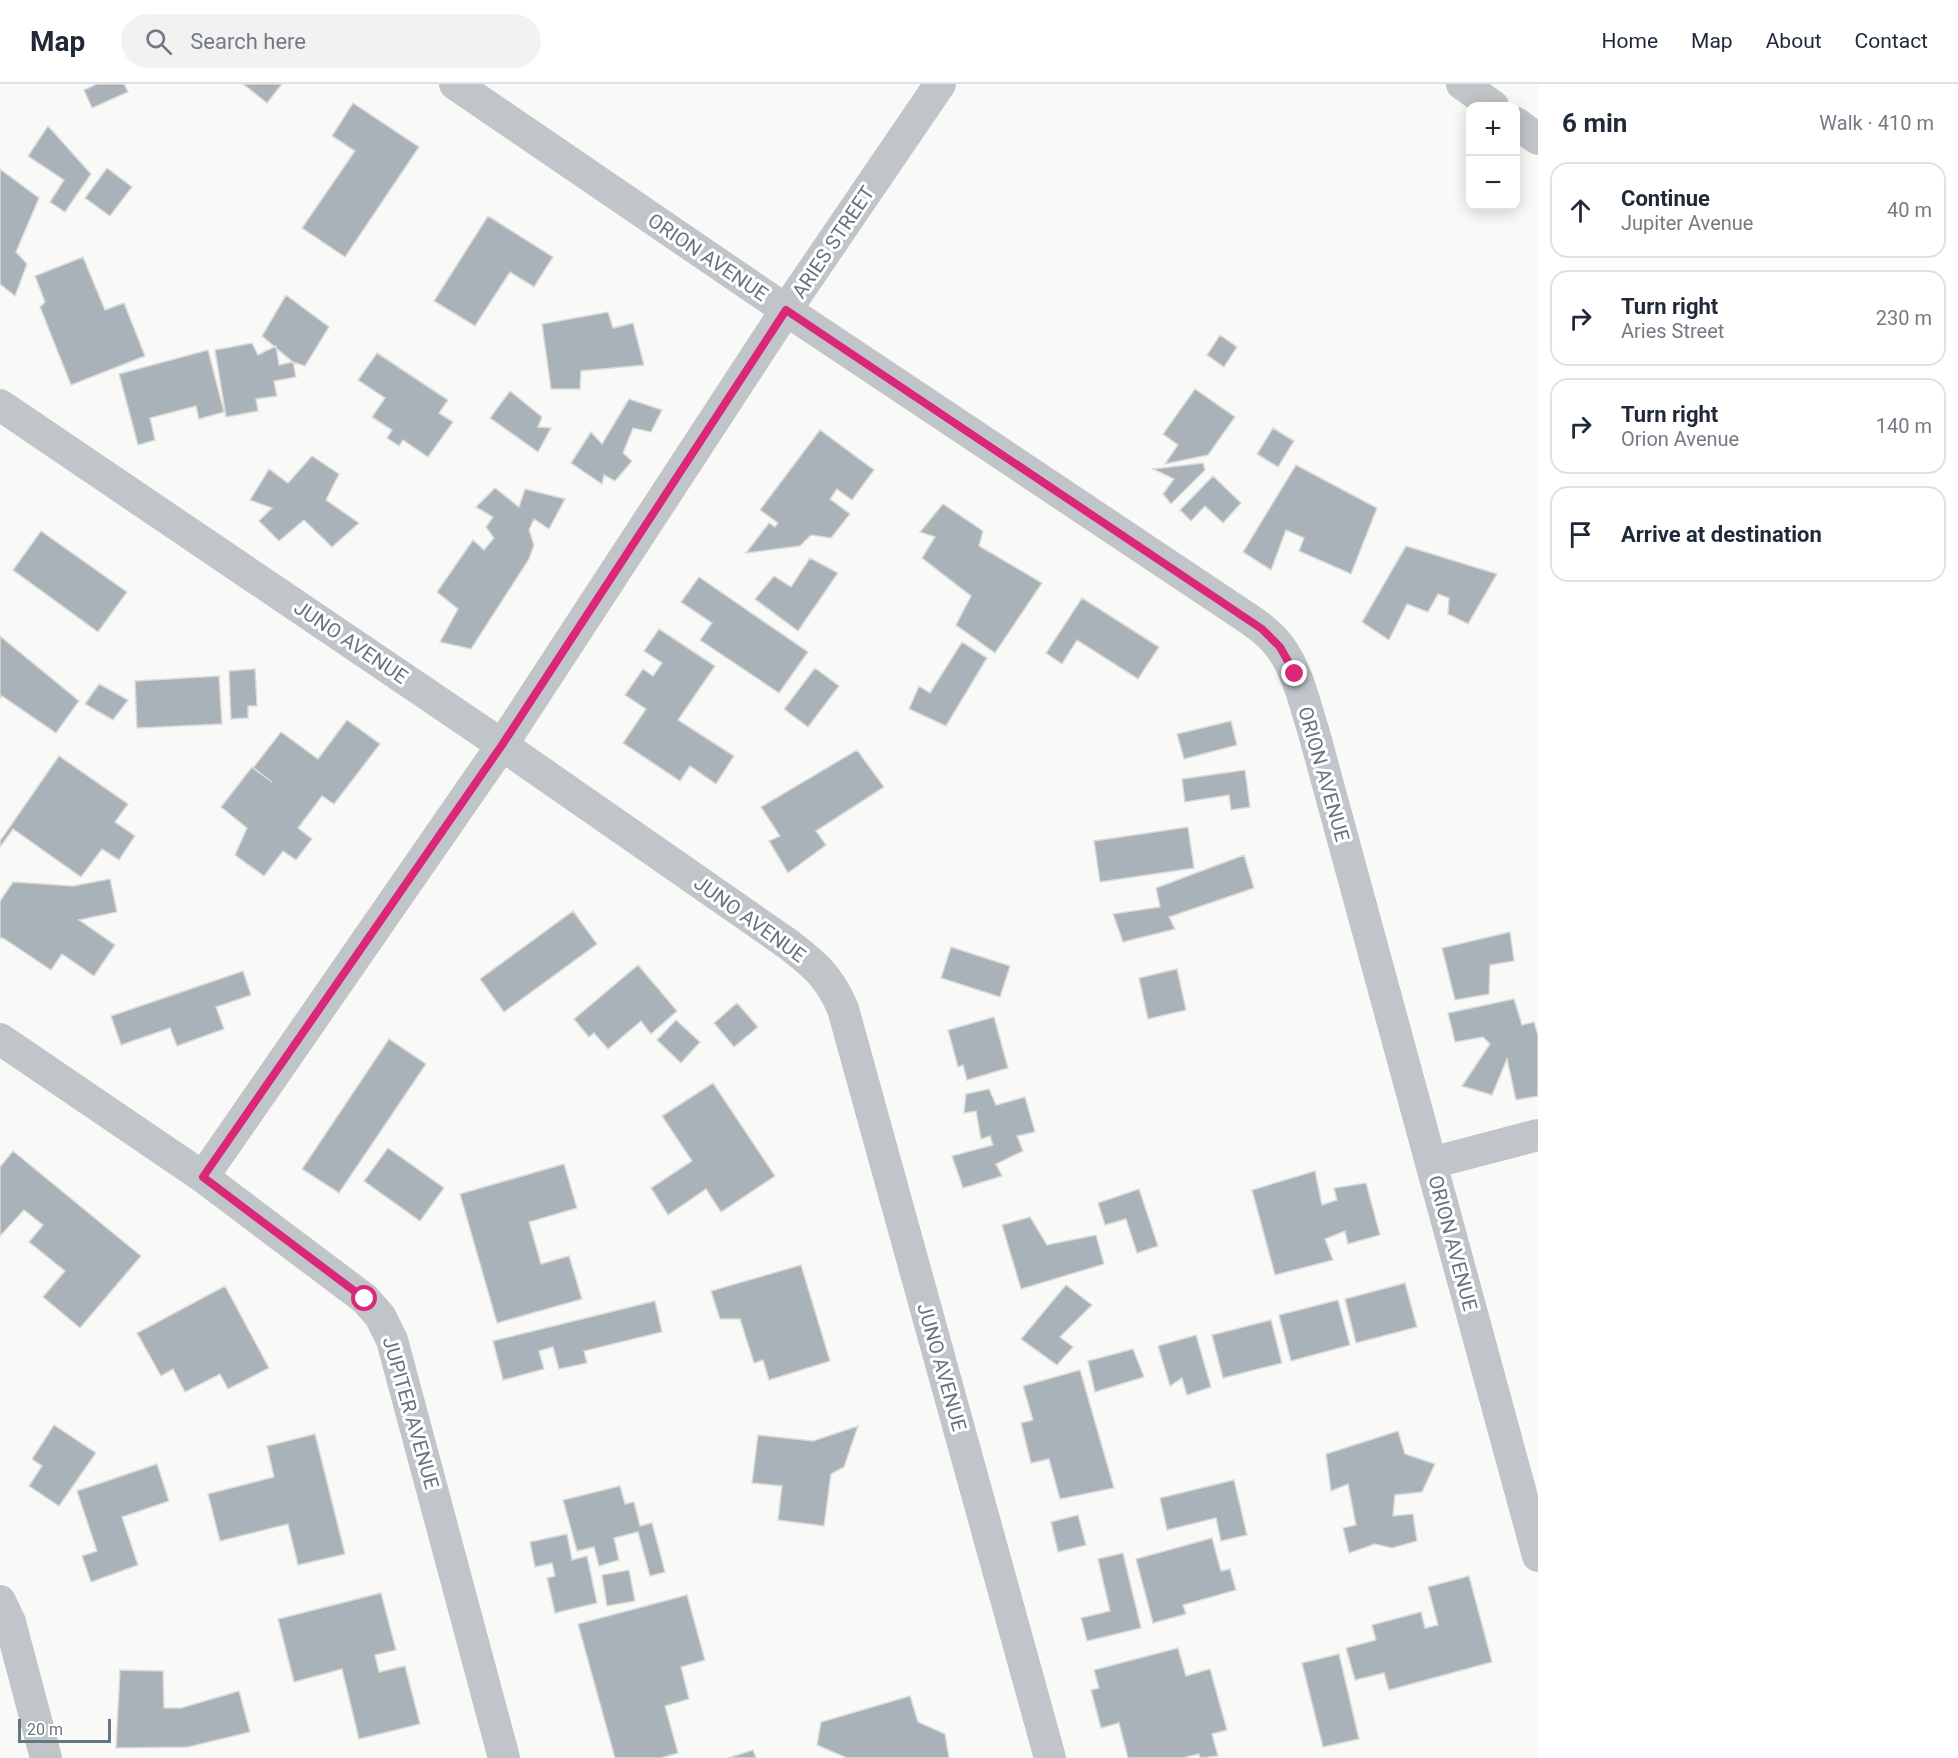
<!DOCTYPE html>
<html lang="en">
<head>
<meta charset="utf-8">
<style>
	:root { --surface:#fff; --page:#f2f2f3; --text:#1f2937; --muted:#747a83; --line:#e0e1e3 }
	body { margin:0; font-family:Roboto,sans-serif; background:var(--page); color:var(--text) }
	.controls { position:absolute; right:18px; top:18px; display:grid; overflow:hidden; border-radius:12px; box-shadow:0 3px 15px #0003 }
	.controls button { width:54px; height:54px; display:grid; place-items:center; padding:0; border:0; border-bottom:2px solid var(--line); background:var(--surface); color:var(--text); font:30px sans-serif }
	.scale { position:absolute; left:18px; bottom:15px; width:93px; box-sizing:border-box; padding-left:6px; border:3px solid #657581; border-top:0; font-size:16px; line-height:21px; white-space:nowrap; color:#657581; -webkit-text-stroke:4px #fff; paint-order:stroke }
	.stop { position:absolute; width:18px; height:18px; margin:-14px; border:4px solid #db2777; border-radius:50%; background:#fff }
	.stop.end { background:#db2777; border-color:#fff; box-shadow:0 2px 6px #0008 }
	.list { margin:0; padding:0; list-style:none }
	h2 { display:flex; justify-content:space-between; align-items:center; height:78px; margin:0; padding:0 24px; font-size:26px }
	h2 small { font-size:20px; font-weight:400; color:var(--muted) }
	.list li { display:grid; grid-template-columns:39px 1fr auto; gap:18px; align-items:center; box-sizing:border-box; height:96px; margin:0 12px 12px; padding:0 12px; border:2px solid var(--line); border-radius:18px }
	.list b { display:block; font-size:22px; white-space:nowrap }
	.list p { margin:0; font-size:20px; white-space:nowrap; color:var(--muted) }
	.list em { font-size:20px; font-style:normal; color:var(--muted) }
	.icon { flex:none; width:33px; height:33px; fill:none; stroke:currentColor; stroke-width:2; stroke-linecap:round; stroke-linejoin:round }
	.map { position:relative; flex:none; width:1538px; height:1674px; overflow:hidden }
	header { display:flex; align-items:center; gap:36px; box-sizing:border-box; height:84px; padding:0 30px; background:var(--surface); border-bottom:2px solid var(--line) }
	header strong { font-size:28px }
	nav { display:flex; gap:33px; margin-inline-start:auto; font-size:21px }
	.search { width:420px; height:54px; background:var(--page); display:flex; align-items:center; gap:15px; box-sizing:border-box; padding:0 21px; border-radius:33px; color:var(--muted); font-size:22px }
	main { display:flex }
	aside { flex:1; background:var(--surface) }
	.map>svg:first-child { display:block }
	.building { fill:#a9b2b8; stroke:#dbdbd9; stroke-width:1.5 }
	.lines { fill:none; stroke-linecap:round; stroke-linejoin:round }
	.minor { stroke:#c0c5c9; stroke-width:32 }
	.route { stroke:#db2777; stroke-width:8 }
	.labels { text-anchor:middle; stroke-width:6; stroke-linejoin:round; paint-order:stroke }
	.street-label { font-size:20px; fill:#657581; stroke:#fff }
</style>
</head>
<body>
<header>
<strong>Map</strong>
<div class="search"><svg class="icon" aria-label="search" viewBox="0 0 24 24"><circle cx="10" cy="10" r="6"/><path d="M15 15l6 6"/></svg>Search here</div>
<nav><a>Home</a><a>Map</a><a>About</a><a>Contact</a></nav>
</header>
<main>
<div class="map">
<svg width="1538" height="1674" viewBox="0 0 1538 1674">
	<rect width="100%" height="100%" fill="#f9f9f7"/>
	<path class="building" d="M97 0H124L128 8 92 24 84 6Z
		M243 0H282L267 19Z
		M353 19 419 63 345 173 302 144 355 67 332 52Z
		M48 42 91 90 65 128 50 118 64 96 28 72Z
		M107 84 132 103 110 132 85 114Z
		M0 85 39 114 16 168 27 180 15 212 0 200Z
		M488 132 553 173 534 203 510 188 475 242 434 217Z
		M83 173 105 226 124 219 145 272 71 301 40 223 45 218 35 192Z
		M286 211 329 243 305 282 293 278 262 252Z
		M608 228 613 244 633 239 644 281 581 287 580 305H551L542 240Z
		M1220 251 1237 263 1224 283 1207 271Z
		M252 259 258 271 276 262 279 281 293 278 296 293 274 297 277 312 256 315 258 327 226 333 215 266Z
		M208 266 224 328 199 335 196 322 150 334 155 356 138 361 119 290Z
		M377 269 448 316 439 329 453 338 428 373 403 356 399 362 387 354 392 346 372 333 385 314 358 296Z
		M1195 305 1235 333 1208 371 1165 380 1178 361 1163 350Z
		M510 307 542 333 538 343 551 344 538 368 490 334Z
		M629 315 662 326 651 348 633 344 623 369 632 377 615 397 604 391 602 400 571 379 591 348 602 360Z
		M1273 344 1294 357 1278 383 1257 370Z
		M820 346 874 386 852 416 837 405 830 415 850 430 831 454 811 451 800 462 746 469 769 439 775 443 778 439 760 426Z
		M312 372 339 390 326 416 359 439 332 463 304 436 279 457 259 437 272 424 250 416 269 385 288 399Z
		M1203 379 1205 386 1171 420 1163 410 1174 395 1153 385Z
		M1296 381 1377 424 1351 490 1299 467 1304 454 1286 446 1271 486 1243 468Z
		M1213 392 1241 419 1223 439 1205 422 1191 437 1180 426Z
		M495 404 519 423 525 405 565 415 549 445 534 435 529 446 534 461 529 475 471 565 440 558 458 525 437 508 473 456 484 466 494 454 486 443 493 433 476 423Z
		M943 420 983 447 979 462 1042 499 995 569 956 541 971 512 922 474 935 453 920 448Z
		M41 447 127 508 98 548 13 486Z
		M1406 462 1497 490 1468 540 1448 530 1449 514 1438 510 1428 528 1407 520 1389 556 1362 538Z
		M810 474 838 489 798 547 755 515 774 492 791 503Z
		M699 493 808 568 779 609 700 556 712 539 681 518Z
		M1082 514 1159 563 1138 595 1077 556 1062 580 1046 569Z
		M659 545 715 582 678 636 734 672 716 700 690 682 680 697 623 659 646 625 625 611 643 585 653 592 662 579 644 567Z
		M0 552 79 617 56 649 2 612 0 614Z
		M962 558 987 574 946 642 909 625 919 602 930 609Z
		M815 584 839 602 808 643 784 625Z
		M255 585 257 622H248V634L231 635 229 587Z
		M219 592 222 640 137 644 135 597Z
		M99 600 128 616 113 636 85 620Z
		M347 636 380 660 334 720 322 712 298 744 312 755 296 776 283 767 264 792 235 771 247 744 221 723 252 683 272 698 253 684 281 648 318 675Z
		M1231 637 1237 661 1184 675 1177 650Z
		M857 666 884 703 816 747 826 761 788 789 769 757 780 752 761 723Z
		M59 672 128 720 115 738 135 752 119 776 102 765 81 793 13 745 0 763V757Z
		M1245 686 1250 723 1231 726 1229 711 1185 718 1182 695Z
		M1188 743 1194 784 1100 798 1094 757Z
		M1244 771 1254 804 1169 833 1175 845 1123 858 1113 830 1160 823 1156 804Z
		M110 795 117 828 79 836 115 861 94 892 62 870 51 886 3 854H0V817L13 798 73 802Z
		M573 827 597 860 504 928 480 895Z
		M1510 848 1514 877 1490 881 1489 910 1455 916 1442 864Z
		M951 863 1010 882 1000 913 941 894Z
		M638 881 677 927 651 950 641 937 608 965 594 949 589 953 574 935Z
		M1177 885 1186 926 1148 935 1139 894Z
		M243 887 251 911 216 923 224 945 177 962 170 944 121 961 111 932Z
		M1514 915 1522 941 1534 938 1538 951V1012L1516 1016 1507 975 1492 1011 1462 1002 1490 960 1483 953 1455 958 1448 929Z
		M737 919 758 943 734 963 714 939Z
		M994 933 1008 984 967 996 963 981 958 983 948 946Z
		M676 936 700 958 681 979 657 956Z
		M389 955 426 980 339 1109 302 1085Z
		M713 999 775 1092 721 1128 706 1105 668 1131 651 1104 692 1077 662 1032Z
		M989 1005 996 1021 1025 1013 1035 1048 1017 1052 1023 1067 996 1080 1002 1092 963 1104 952 1072 993 1061 990 1052 981 1055 976 1027 964 1029 966 1010Z
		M388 1064 444 1104 420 1137 364 1097Z
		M13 1067 141 1172 80 1244 43 1213 65 1187 29 1158 43 1141 24 1126 0 1152V1083Z
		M564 1080 577 1124 529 1138 541 1180 569 1172 582 1215 497 1239 460 1110Z
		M1315 1087 1322 1121 1337 1116 1334 1104 1366 1099 1380 1151 1348 1160 1345 1147 1325 1155 1333 1176 1275 1191 1252 1106Z
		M1139 1105 1158 1162 1137 1169 1126 1135 1105 1141 1098 1119Z
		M1030 1133 1047 1161 1096 1151 1104 1180 1021 1205 1002 1141Z
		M801 1181 830 1277 769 1296 763 1276 754 1279 740 1235H720L711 1207Z
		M1405 1199 1417 1243 1356 1259 1345 1215Z
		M1066 1201 1092 1221 1060 1253 1073 1263 1057 1281 1021 1255Z
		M225 1202 269 1284 228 1305 220 1290 185 1308 173 1285 161 1292 137 1249Z
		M1338 1216 1350 1261 1291 1277 1279 1231Z
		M655 1217 662 1248 584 1267 587 1279 559 1285 553 1263 539 1267 544 1285 503 1296 493 1257Z
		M1271 1236 1282 1279 1223 1294 1212 1251Z
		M1196 1251 1211 1303 1187 1311 1182 1294 1170 1302 1158 1262Z
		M1133 1265 1144 1293 1095 1308 1088 1277Z
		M1080 1286 1114 1404 1060 1415 1049 1375 1031 1379 1021 1339 1033 1336 1023 1302Z
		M54 1341 96 1369 59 1422 29 1402 42 1382 32 1375Z
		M858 1342 844 1383 831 1390 824 1442 778 1436 782 1402 752 1399 758 1351 813 1357Z
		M1398 1347 1405 1370 1435 1380 1422 1408 1395 1411 1393 1432 1413 1430 1417 1457 1392 1464 1375 1460 1349 1469 1343 1444 1356 1441 1348 1400 1331 1407 1326 1370Z
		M315 1350 345 1470 298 1481 288 1440 220 1457 208 1410 274 1393 267 1362Z
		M157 1380 169 1417 122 1433 138 1481 91 1498 82 1472 97 1467 77 1407Z
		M1234 1396 1247 1451 1221 1457 1216 1434 1167 1446 1160 1414Z
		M620 1402 625 1420 634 1418 640 1442 652 1439 665 1488 650 1492 638 1448 614 1454 619 1476 599 1482 594 1463 577 1467 563 1416Z
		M1078 1431 1086 1461 1058 1468 1051 1438Z
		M567 1450 572 1476 587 1472 597 1519 555 1529 547 1494 555 1492 552 1479 535 1483 530 1458Z
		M1212 1454 1221 1487 1230 1485 1236 1506 1183 1521 1186 1530 1153 1539 1136 1475Z
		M1123 1469 1141 1544 1087 1557 1081 1534 1110 1527 1098 1475Z
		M629 1486 635 1517 607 1522 602 1491Z
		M1469 1492 1492 1578 1389 1606 1384 1589 1355 1596 1346 1564 1376 1556 1372 1541 1421 1528 1425 1544 1438 1541 1428 1503Z
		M381 1509 396 1566 375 1571 379 1588 405 1582 420 1640 359 1655 342 1585 294 1598 278 1535Z
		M687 1511 705 1576 681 1583 689 1615 665 1622 678 1669 661 1674H615L578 1540Z
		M1178 1564 1186 1592 1210 1585 1227 1646 1212 1650 1218 1672 1200 1674 1199 1670 1183 1674H1128L1119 1639 1101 1644 1091 1606 1099 1604 1094 1586Z
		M1339 1570 1359 1655 1323 1663 1302 1579Z
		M120 1586 163 1587 164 1624H181L239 1607 250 1648 188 1663 116 1664Z
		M910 1612 918 1638 945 1650 949 1674H847L817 1661 821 1638Z
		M753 1666 756 1674H728Z"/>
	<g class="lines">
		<path class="minor" d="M455 0 786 226 1225 519C1244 532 1266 544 1280 563 1298 587 1305 621 1314 649L1538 1472
			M1462 0 1493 22
			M1516 39 1538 55
			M0 321 502 661 788 860C815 881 829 892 843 925L1050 1674
			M0 955 203 1093 365 1215 380 1232 392 1256 504 1674
			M1431 1079 1538 1051
			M203 1093 502 661 786 226 940 0
			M0 1517 10 1538 46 1674"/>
	</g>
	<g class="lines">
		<path class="route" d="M365 1215 203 1093 502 661 786 226 1262 545 1280 563 1295 590"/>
	</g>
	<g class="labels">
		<g class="street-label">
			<text transform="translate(833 158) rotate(-56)" y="7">ARIES STREET</text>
			<text transform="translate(708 173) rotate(34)" y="7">ORION AVENUE</text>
			<text transform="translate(351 558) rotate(34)" y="7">JUNO AVENUE</text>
			<text transform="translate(1324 690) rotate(74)" y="7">ORION AVENUE</text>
			<text transform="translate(750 835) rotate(36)" y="7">JUNO AVENUE</text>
			<text transform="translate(1453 1159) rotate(75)" y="7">ORION AVENUE</text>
			<text transform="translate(942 1283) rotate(74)" y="7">JUNO AVENUE</text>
			<text transform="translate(411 1329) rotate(74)" y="7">JUPITER AVENUE</text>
		</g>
	</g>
</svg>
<div class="controls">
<button>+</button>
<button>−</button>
</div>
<div class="scale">20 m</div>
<div class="stop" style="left:365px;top:1215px"></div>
<div class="stop end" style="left:1295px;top:590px"></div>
</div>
<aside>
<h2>6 min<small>Walk · 410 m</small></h2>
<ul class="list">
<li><svg class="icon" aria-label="ahead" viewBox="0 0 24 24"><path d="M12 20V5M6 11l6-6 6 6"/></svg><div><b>Continue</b><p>Jupiter Avenue</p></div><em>40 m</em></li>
<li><svg class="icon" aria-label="right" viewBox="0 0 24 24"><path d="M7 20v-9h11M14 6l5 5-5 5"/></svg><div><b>Turn right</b><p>Aries Street</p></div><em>230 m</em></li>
<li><svg class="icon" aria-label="right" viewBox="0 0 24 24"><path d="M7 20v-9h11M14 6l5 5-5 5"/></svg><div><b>Turn right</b><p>Orion Avenue</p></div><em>140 m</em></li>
<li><svg class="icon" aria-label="arrive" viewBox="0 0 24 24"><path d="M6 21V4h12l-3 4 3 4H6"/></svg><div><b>Arrive at destination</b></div></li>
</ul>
</aside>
</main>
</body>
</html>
